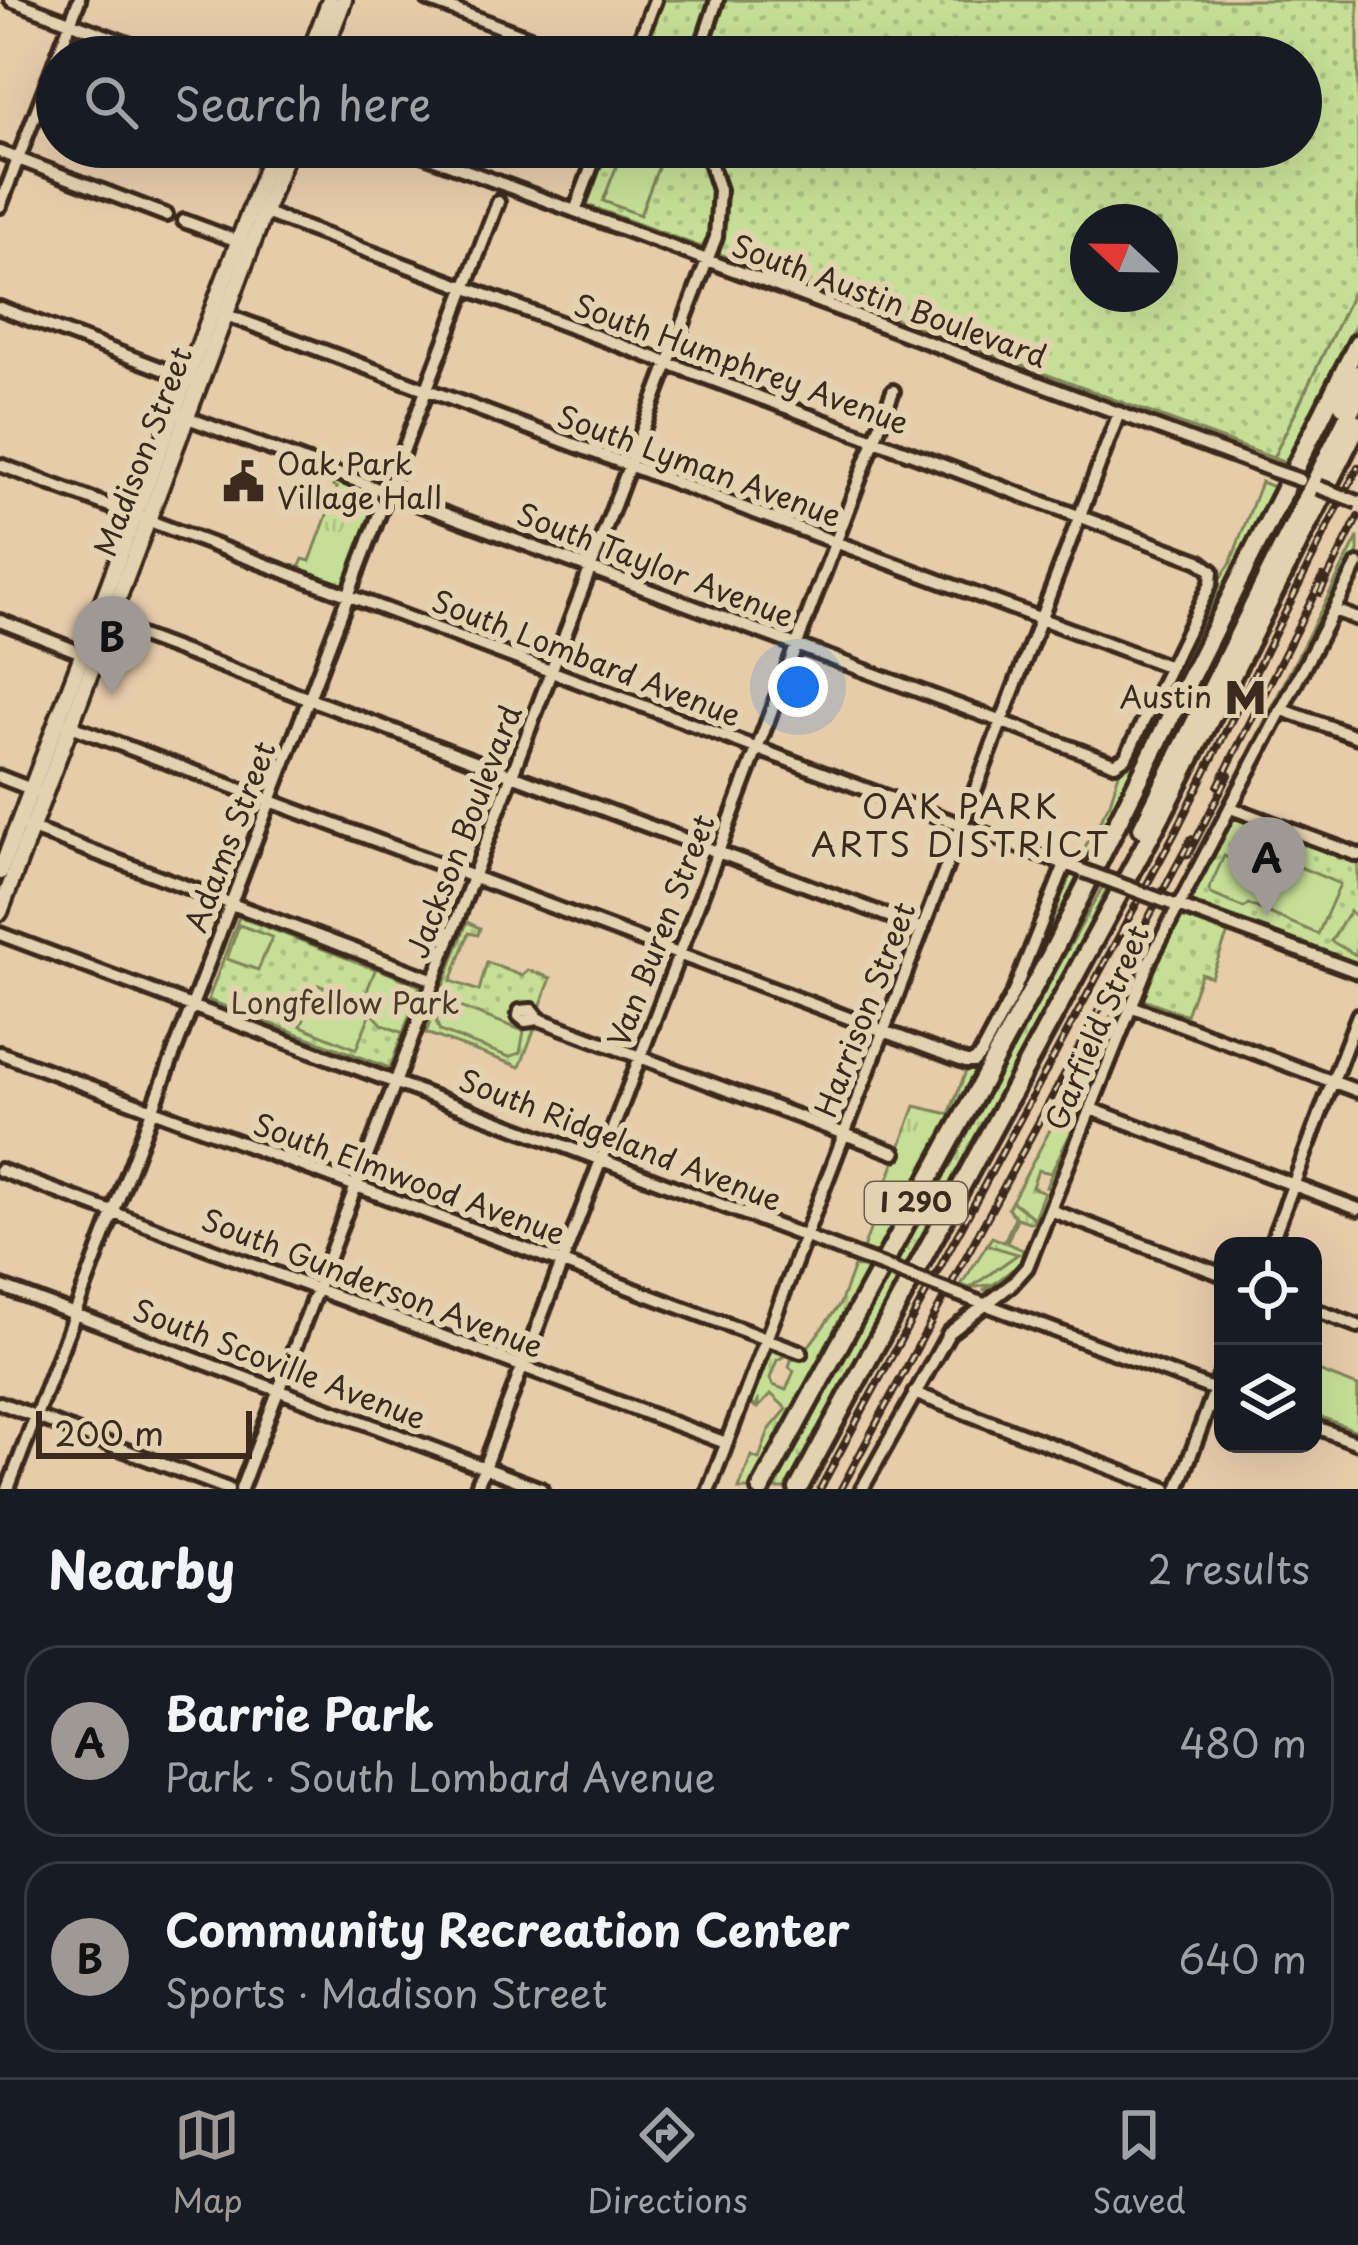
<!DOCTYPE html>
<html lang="en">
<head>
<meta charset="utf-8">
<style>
	:root { --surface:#171b24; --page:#242831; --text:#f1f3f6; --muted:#9ea1a6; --line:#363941; --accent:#9f9995 }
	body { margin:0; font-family:"Playpen Sans",sans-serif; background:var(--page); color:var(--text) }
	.controls { position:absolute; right:36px; bottom:36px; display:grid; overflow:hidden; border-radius:24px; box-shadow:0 12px 48px #0002 }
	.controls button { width:108px; height:108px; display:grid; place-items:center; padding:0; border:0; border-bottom:3px solid var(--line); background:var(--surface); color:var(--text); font:60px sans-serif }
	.compass { position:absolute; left:1070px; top:204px; width:108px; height:108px; border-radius:50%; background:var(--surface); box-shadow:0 12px 48px #0002; rotate:292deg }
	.scale { position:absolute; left:36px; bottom:30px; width:216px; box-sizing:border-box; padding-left:12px; border:6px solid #3b2a1e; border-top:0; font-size:33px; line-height:42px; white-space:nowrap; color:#3b2a1e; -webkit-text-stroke:9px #e3d2af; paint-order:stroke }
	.you { position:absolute; left:798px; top:687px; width:42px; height:42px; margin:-30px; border:9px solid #fff; border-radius:50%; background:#1a73e8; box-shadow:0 0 0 18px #1a73e833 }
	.badge { display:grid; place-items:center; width:78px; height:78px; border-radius:50%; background:var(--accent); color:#111; font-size:39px; font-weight:700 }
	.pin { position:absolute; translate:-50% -99px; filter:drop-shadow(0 3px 6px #0008) }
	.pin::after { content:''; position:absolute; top:63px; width:42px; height:36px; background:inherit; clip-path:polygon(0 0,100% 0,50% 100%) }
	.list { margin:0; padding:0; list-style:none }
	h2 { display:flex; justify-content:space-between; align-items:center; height:156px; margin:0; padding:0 48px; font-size:51px }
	h2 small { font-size:39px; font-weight:400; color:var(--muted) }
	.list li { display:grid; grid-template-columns:78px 1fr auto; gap:36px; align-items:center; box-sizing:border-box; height:192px; margin:0 24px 24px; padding:0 24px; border:3px solid var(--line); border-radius:36px }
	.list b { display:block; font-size:45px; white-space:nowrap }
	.list p { margin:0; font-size:39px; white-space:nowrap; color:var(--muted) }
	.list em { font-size:39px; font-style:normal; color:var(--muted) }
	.icon { flex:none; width:66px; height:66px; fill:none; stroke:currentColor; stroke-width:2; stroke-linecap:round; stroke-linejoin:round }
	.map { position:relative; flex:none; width:1358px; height:1489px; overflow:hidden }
	.search { position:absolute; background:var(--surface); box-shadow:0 12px 48px #0002; left:36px; right:36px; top:36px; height:132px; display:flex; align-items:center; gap:30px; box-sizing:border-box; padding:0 42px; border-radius:66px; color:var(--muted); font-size:45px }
	.sheet { height:588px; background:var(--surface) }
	nav { display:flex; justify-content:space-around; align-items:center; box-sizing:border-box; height:168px; border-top:3px solid var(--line); background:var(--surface); font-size:33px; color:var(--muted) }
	nav a { display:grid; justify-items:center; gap:6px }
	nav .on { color:var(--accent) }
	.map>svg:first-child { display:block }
	.grass { fill:url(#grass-tufts); stroke:#80855a; stroke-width:3 }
	.forest { fill:url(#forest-firs); stroke:#80855a; stroke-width:3 }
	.park { fill:url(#park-dots); stroke:#80855a; stroke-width:3; fill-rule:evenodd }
	.pitch { fill:#c5e096; stroke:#80855a; stroke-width:3 }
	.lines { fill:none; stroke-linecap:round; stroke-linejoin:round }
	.minor-casing { stroke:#3b2a1e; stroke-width:20 }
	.major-casing { stroke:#3b2a1e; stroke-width:22 }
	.highway-casing { stroke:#3b2a1e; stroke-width:26 }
	.minor { stroke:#e3d2af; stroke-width:10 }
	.major { stroke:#e3d2af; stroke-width:14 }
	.highway { stroke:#e3d2af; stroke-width:16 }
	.rail-casing { stroke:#3b2a1e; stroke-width:8 }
	.rail { stroke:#e3d2af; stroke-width:3; stroke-dasharray:9; stroke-linecap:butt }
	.minor-bridge-casing { stroke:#3b2a1e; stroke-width:20; stroke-linecap:butt }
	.minor-bridge { stroke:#e3d2af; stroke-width:10 }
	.labels { text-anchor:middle; stroke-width:12; stroke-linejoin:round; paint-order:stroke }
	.shield { fill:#e3d2af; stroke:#6d5c4a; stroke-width:3 }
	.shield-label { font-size:27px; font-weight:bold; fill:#3b2a1e }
	.street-label { font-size:30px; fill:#3b2a1e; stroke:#e3d2af }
	.poi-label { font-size:30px; fill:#3b2a1e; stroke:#e3d2af; text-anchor:start }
	.park-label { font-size:30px; fill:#493c2a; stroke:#e3d2af }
	.neighbourhood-label { font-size:33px; letter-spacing:3px; fill:#3b2a1e; stroke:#e3d2af }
</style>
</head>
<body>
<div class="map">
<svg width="1358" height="1489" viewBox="0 0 1358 1489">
	<defs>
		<pattern id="grass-tufts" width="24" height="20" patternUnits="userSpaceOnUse" patternTransform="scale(3)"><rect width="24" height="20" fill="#c5e096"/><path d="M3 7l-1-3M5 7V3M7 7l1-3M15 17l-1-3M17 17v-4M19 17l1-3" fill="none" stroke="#aac081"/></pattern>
		<pattern id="forest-firs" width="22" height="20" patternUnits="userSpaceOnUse" patternTransform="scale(3)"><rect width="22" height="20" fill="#c5e096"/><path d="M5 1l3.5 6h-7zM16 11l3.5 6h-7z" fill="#aac081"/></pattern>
		<pattern id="park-dots" width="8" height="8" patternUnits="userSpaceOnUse" patternTransform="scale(3)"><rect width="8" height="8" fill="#c5e096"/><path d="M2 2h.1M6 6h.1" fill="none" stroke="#aac081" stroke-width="1.8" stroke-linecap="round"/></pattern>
	</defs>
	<rect width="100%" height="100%" fill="#e7ccaa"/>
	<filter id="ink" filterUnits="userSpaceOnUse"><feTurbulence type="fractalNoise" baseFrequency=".00833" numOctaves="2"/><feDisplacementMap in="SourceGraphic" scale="24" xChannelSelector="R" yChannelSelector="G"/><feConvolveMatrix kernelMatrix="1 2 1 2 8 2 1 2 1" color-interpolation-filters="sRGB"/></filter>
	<g filter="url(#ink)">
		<path class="grass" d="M1358 282V319L1288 464 1273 458Z
			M333 479 379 495 380 499 347 585 343 587 299 568 303 559 310 561 337 488 333 486Z
			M1261 482 1276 488 1087 865 1077 861 1110 803 1120 770 1134 754 1214 587 1230 564Z
			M1358 537V552L1296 676 1178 892Z
			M1070 874 1080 878 877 1254 863 1249 915 1106 949 1114 967 1069 978 1065 1063 881Z
			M1103 886 1107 888 1067 971 908 1265 896 1261Z
			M1164 918 1052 1188 1046 1187C1059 1154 1077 1124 1090 1093 1116 1034 1133 974 1164 918Z
			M1012 1201 1034 1218 1032 1223 1017 1218 1007 1243 1023 1250 1022 1254 1028 1252C1019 1271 1004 1291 983 1290L998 1284 1013 1269 994 1284 970 1288 1016 1255 987 1245 992 1237 1004 1242 1015 1217 1008 1208Z
			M854 1266 868 1270 749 1489H739L751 1456 759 1459 769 1430 787 1409 771 1394 758 1408V1402L755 1407 751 1403 772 1348 781 1351 783 1357 777 1360 770 1378 773 1385 786 1390 794 1371 789 1367 791 1360 800 1358 840 1304Z
			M887 1277 899 1282 788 1489H771Z"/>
		<path class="forest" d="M1139 963 1088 1098 1051 1173 1038 1170 1032 1187 1044 1192 1034 1218 1012 1201Z
			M987 1245 1018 1254 970 1288 961 1285Z"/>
		<path class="park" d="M664 0H1358V282L1273 458 587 205 609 147H1301V57H642ZM1088 222H1160V294H1088Z
			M1235 815 1358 862V968L1233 920 1211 977 1201 973 1186 1015 1138 997 1151 961 1178 914 1184 912 1186 901Z
			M239 917 420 986 390 1068 208 1000Z
			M467 922 480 928 478 935 469 933 451 981 479 991 487 962 522 976 528 970 551 978 540 1007 526 1002 517 1009 520 1024 534 1030 520 1067 426 1033Z"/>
		<path class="pitch" d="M624 147H666L640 215 603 201Z
			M1267 853 1340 884 1318 934 1248 904 1244 908 1211 894 1209 889 1224 856 1241 864 1252 886Z
			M1350 911 1358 919 1356 955 1331 941Z
			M239 925 272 937 258 970 227 959Z
			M376 968 420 986 403 1033 383 1025 371 1012 356 1049 301 1026 318 985 368 1005V988Z
			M446 1002 524 1031 520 1053 509 1057 440 1031 436 1021Z
			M1313 1369 1358 1386 1357 1431 1313 1414Z"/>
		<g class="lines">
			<defs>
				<path id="minor" d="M11 0 163 57
					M428 0 581 57
					M633 57 655 0
					M698 57 717 0
					M403 147 1274 471
					M0 152 166 215
					M0 206 79 0
					M575 211 599 147
					M184 221 243 243
					M0 308 194 381
					M221 313 1170 667
					M180 415 1115 764 1126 757 1211 583 1212 571 1199 561 260 211
					M0 465 1084 871
					M1334 610 1358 619
					M0 621 87 655
					M104 622 923 929
					M1283 710 1358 737
					M63 723 966 1062H974L981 1054 1014 992 1065 864
					M0 777 36 791
					M1231 808 1358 855
					M27 827 434 980
					M1175 905 1358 972
					M0 934 873 1262
					M1133 1007 1358 1091
					M539 1019 525 1021 519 1016 520 1011 532 1010 539 1019 895 1153
					M0 1053 801 1352
					M1091 1109 1358 1209
					M0 1170 726 1443
					M1050 1210 1223 1275
					M1270 1246 1358 1015
					M0 1286 541 1489
					M960 1295 1223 1393
					M1313 1309 1358 1326
					M914 1393 1166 1489
					M0 1403 228 1489
					M1313 1426 1358 1443
					M8 1489 498 202
					M241 1489 716 237 719 190 705 147
					M476 1489 893 391
					M709 1489 1119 413
					M862 1489 949 1333 1011 1285 1027 1267 1150 960 1358 564
					M1178 1489 1223 1368"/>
				<path id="major" d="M308 57 330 0
					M322 57 344 0
					M0 872 274 147
					M0 912 289 147"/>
				<path id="highway" d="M1343 405 1358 374
					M1142 828 1358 396
					M761 1489 1051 955 1358 343
					M798 1489 1170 799 1358 424"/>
			</defs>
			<use href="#minor" class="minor-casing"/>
			<use href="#major" class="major-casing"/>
			<use href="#highway" class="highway-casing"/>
			<use href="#minor" class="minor"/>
			<use href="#major" class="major"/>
			<use href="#highway" class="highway"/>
			<defs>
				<path id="rail" d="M1320 593 1358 517
					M1218 786 1323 577
					M1188 855 1229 775
					M820 1489 1177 829 1358 467
					M841 1489 1191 839"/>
			</defs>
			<use href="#rail" class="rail-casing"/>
			<use href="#rail" class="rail"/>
			<defs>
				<path id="minor-bridge" d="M1274 471 1300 480
					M1318 487 1358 502
					M1084 871 1172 904
					M873 1262 960 1295"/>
			</defs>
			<use href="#minor-bridge" class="minor-bridge-casing"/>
			<use href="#minor-bridge" class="minor-bridge"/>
		</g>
	</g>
	<defs>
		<symbol id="civic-bare" viewBox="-9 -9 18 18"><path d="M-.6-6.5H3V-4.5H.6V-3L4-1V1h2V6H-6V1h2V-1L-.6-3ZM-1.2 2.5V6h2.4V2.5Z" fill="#3b2a1e" stroke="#e3d2af" stroke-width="2.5" paint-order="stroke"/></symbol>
		<symbol id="metro-bare" viewBox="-9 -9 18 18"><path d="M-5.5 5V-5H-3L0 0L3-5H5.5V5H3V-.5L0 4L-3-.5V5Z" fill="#3b2a1e" stroke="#e3d2af" stroke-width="2.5" paint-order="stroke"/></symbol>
	</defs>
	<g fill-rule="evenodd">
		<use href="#civic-bare" x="214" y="452" width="59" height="59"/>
		<use href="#metro-bare" x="1216" y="668" width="59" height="59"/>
	</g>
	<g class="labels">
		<rect class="shield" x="865" y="1182" width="102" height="42" rx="9"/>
		<g class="shield-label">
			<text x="916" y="1212">I 290</text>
		</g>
		<g class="street-label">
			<text transform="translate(889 302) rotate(20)" y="10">South Austin Boulevard</text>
			<text transform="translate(741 365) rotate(20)" y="10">South Humphrey Avenue</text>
			<text transform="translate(144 452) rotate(-69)" y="10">Madison Street</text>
			<text transform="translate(699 467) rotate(20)" y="10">South Lyman Avenue</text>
			<text transform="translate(655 566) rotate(21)" y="10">South Taylor Avenue</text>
			<text transform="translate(586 659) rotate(21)" y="10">South Lombard Avenue</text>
			<text transform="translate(465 832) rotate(-69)" y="10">Jackson Boulevard</text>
			<text transform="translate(231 837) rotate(-69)" y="10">Adams Street</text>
			<text transform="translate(662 931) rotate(-69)" y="10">Van Buren Street</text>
			<text transform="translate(866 1010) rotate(-69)" y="10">Harrison Street</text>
			<text transform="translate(1098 1028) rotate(-67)" y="10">Garfield Street</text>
			<text transform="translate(620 1141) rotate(21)" y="10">South Ridgeland Avenue</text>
			<text transform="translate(409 1180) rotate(20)" y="10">South Elmwood Avenue</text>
			<text transform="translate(372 1284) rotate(21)" y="10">South Gunderson Avenue</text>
			<text transform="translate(279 1365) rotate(21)" y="10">South Scoville Avenue</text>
		</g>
		<g class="poi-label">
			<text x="277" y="475">Oak Park<tspan x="277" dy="34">Village Hall</tspan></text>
			<text x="1212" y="708" text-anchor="end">Austin</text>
		</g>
		<g class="park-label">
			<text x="345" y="1014">Longfellow Park</text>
		</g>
		<g class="neighbourhood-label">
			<text x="961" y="819">OAK PARK<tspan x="961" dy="38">ARTS DISTRICT</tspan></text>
		</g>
	</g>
</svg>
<div class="controls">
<button><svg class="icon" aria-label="locate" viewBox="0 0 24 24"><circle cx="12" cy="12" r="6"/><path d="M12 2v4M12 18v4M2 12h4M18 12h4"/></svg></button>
<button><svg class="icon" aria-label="layers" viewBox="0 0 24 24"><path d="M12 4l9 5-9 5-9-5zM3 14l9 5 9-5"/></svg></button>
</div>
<svg class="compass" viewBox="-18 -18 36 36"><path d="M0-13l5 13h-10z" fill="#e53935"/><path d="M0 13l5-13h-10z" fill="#9ea1a6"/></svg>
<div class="scale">200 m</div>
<div class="you"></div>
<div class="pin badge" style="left:1267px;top:916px">A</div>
<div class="pin badge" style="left:112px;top:695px">B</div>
<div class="search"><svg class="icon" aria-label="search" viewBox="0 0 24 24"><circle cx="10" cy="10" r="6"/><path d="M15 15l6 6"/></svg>Search here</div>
</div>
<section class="sheet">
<h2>Nearby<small>2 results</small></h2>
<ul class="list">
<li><span class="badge">A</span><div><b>Barrie Park</b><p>Park · South Lombard Avenue</p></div><em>480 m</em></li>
<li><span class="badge">B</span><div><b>Community Recreation Center</b><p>Sports · Madison Street</p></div><em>640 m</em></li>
</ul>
</section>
<nav>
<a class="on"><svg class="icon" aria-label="map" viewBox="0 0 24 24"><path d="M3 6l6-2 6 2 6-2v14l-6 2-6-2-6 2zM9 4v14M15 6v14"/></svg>Map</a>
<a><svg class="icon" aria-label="directions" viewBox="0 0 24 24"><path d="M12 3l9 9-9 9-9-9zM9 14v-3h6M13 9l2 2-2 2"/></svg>Directions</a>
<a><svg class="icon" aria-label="saved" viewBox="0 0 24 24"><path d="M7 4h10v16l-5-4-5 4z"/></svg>Saved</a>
</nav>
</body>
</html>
